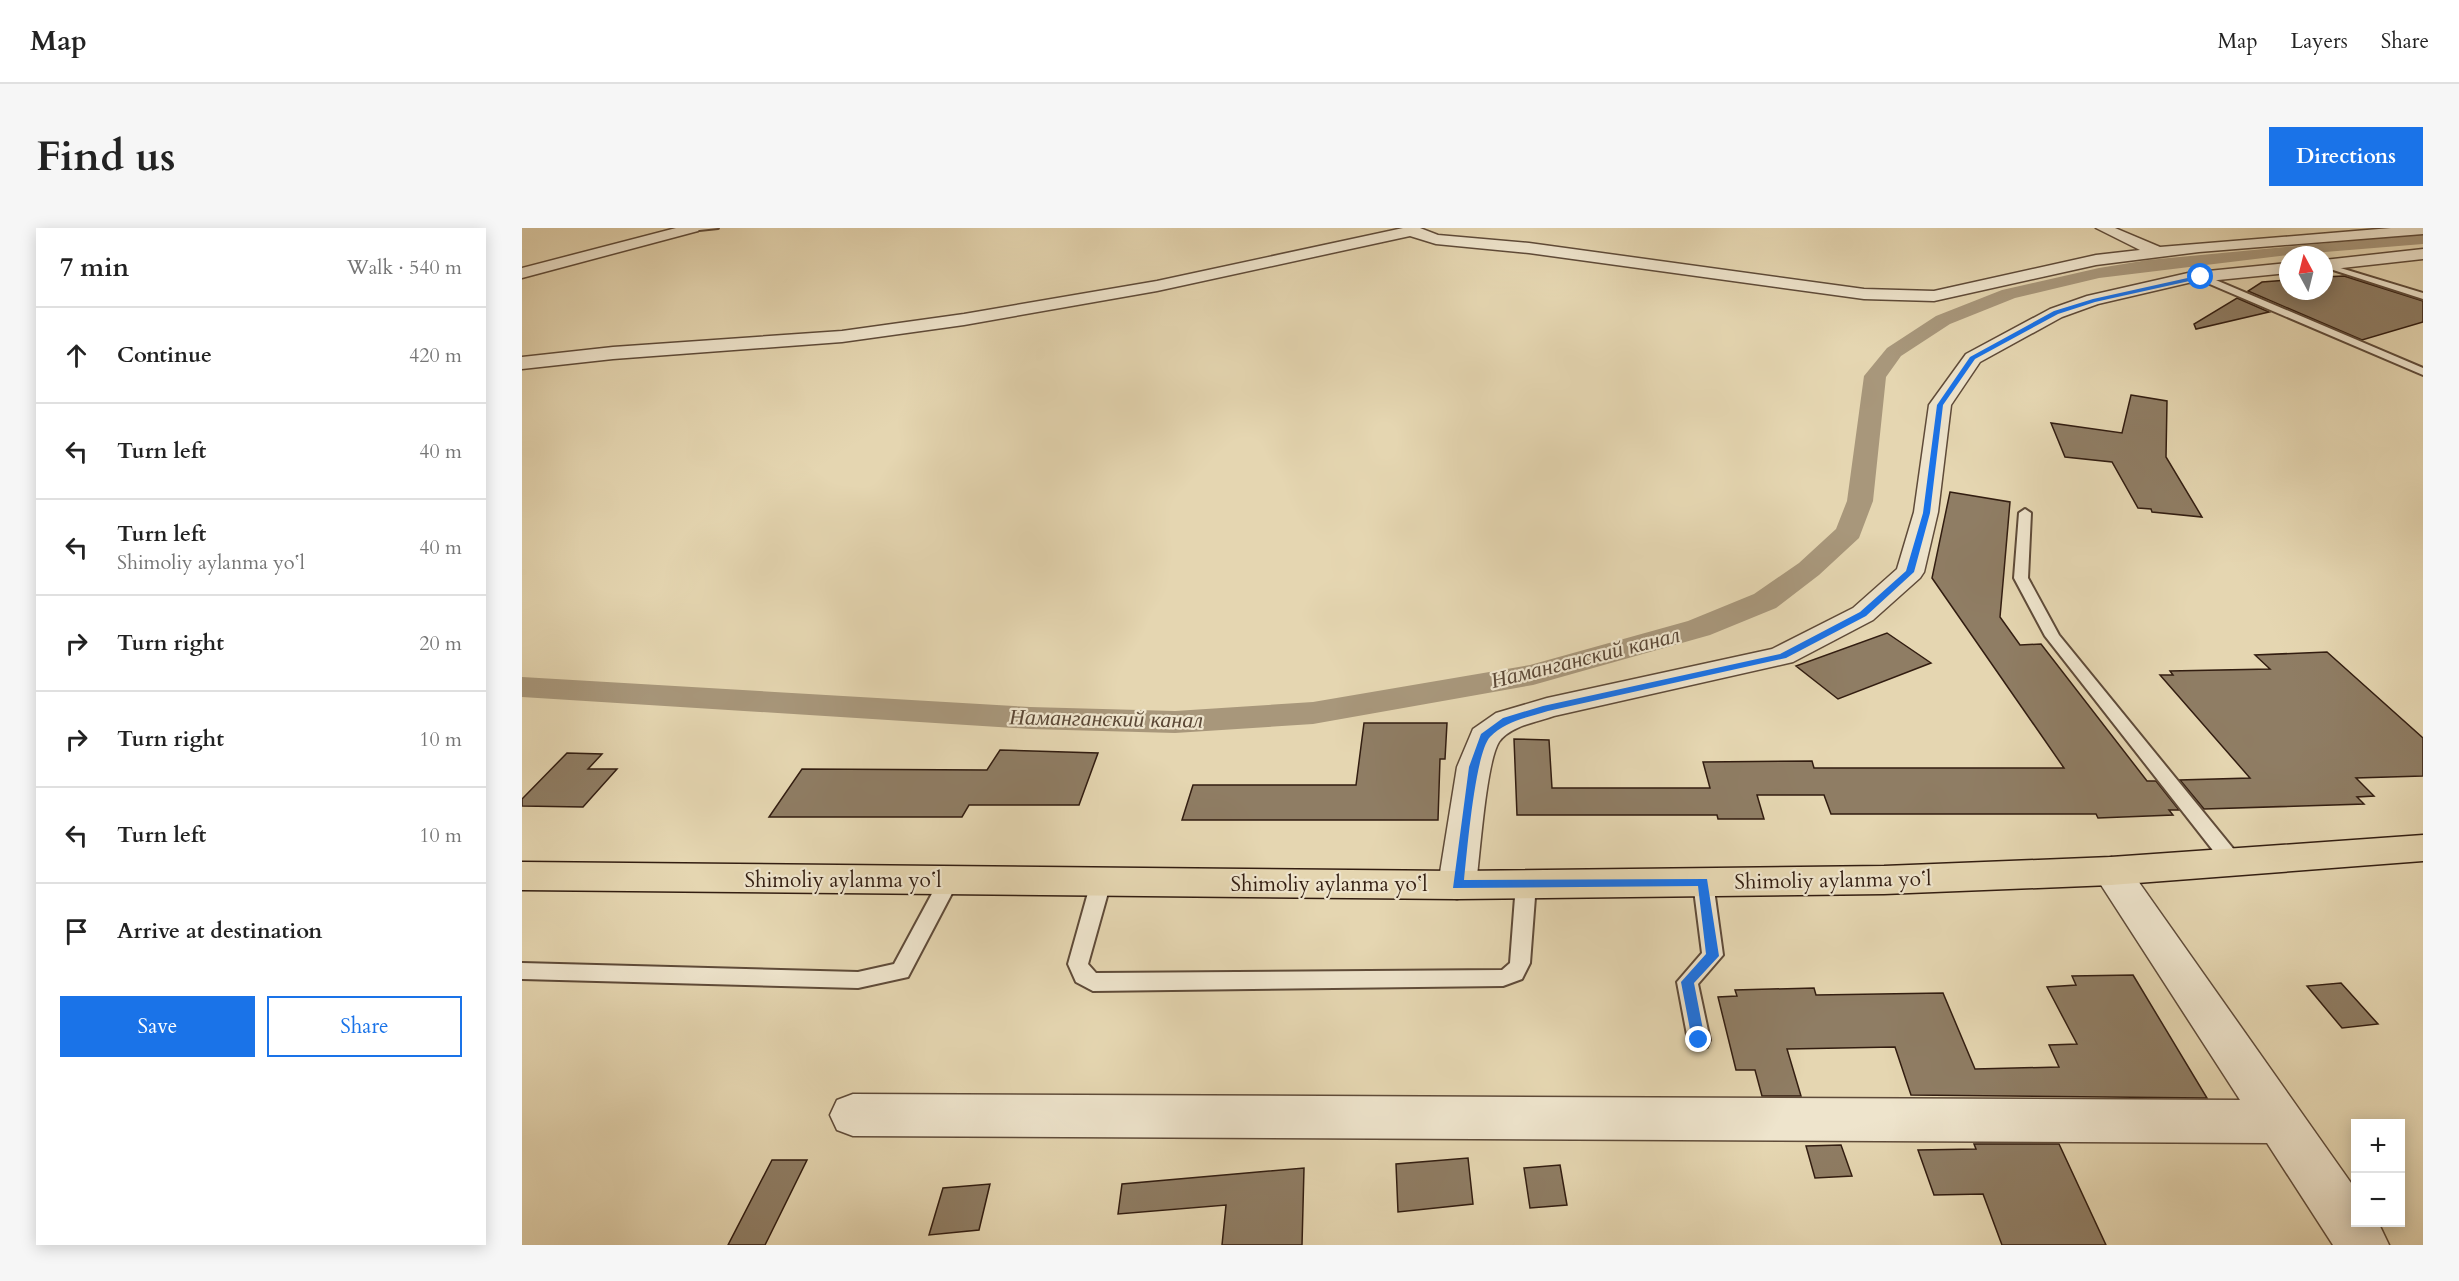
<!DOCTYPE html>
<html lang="en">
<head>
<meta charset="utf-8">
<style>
	:root { --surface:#fff; --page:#f6f6f6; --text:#222; --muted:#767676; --line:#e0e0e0; --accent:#1a73e8 }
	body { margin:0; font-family:Cardo,serif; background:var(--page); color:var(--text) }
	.controls { position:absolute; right:18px; bottom:18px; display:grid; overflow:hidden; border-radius:0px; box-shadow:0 3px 15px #0003 }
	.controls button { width:54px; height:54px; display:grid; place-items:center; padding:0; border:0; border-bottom:2px solid var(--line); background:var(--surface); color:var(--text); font:30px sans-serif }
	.compass { position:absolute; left:1757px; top:18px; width:54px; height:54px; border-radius:50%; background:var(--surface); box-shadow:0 3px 15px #0003; rotate:353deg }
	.stop { position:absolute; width:18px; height:18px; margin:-14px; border:4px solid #1a73e8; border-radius:50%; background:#fff }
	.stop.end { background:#1a73e8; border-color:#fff; box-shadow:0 2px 6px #0008 }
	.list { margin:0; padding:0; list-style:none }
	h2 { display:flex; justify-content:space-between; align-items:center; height:78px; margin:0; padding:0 24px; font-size:26px }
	h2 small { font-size:20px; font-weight:400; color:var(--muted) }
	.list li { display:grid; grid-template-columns:39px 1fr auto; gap:18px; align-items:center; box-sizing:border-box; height:96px; padding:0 24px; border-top:2px solid var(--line) }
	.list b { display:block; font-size:22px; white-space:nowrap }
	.list p { margin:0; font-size:20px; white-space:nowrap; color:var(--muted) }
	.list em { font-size:20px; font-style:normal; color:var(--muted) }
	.actions { display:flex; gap:12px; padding:18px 24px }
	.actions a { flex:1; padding:14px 0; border:2px solid var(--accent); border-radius:0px; text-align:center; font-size:21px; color:var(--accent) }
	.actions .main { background:var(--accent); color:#fff }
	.icon { flex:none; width:33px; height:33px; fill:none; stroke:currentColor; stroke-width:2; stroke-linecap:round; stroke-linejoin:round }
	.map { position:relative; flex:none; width:1901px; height:1017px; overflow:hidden; border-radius:0px }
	header { display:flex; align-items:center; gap:36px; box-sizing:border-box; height:84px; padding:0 30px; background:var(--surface); border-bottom:2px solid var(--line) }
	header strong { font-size:28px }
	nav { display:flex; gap:33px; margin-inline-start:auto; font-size:21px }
	.intro { display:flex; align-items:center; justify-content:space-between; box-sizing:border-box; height:144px; padding:0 36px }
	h1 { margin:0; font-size:42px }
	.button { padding:15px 27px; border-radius:0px; background:var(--accent); color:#fff; font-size:21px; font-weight:700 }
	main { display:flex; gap:36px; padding:0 36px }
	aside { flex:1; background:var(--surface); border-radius:0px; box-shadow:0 3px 15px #0003 }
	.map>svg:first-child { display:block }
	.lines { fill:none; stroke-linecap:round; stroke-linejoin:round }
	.canal { fill:#a8977b; fill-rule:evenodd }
	.building { fill:#8f7d64; stroke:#321d11; stroke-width:1.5 }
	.service-casing { stroke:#5f4b39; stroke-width:4 }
	.minor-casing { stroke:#5f4b39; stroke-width:3 }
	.primary-casing { stroke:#321d11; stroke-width:3 }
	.service { fill:#eee4cc; fill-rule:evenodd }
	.minor { fill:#eee4cc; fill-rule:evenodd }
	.primary { fill:#e5d6b1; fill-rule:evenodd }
	.route { fill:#1a73e8 }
	.labels { text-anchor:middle; stroke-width:4.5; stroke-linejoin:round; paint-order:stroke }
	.street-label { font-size:21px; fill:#321d11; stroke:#eee4cc }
	.water-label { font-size:22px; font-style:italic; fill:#5b4836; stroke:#eee4cc }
</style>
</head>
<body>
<header>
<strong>Map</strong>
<nav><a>Map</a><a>Layers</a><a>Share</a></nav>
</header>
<div class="intro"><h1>Find us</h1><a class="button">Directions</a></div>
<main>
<aside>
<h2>7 min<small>Walk · 540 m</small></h2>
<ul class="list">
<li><svg class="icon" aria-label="ahead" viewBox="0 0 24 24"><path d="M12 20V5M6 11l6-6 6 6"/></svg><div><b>Continue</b></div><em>420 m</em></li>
<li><svg class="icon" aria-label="left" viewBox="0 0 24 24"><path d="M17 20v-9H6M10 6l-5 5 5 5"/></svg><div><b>Turn left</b></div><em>40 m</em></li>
<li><svg class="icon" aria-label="left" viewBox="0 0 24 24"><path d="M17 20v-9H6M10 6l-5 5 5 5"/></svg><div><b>Turn left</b><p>Shimoliy aylanma yoʻl</p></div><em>40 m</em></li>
<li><svg class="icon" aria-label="right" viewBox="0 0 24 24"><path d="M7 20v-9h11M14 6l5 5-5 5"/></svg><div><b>Turn right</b></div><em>20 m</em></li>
<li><svg class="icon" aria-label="right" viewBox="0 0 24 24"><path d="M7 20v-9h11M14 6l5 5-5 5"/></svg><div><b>Turn right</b></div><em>10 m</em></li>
<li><svg class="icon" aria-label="left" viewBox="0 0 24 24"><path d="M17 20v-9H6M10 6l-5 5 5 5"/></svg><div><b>Turn left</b></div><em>10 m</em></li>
<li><svg class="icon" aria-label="arrive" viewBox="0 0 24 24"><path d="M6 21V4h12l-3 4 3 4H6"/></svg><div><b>Arrive at destination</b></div></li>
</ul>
<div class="actions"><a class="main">Save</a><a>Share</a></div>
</aside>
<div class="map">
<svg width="1901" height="1017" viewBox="0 0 1901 1017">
	<rect width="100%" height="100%" fill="#e5d6b1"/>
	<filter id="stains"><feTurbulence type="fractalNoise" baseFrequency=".00333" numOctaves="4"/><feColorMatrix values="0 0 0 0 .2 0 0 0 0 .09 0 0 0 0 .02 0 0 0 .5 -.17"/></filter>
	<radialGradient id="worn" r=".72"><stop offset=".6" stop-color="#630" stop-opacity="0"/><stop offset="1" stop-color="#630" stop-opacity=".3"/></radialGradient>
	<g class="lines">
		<path class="canal" d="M1901 6V16L1766 27 1577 50 1493 70 1428 96 1379 128 1364 149 1351 273 1337 310 1297 347 1254 380 1188 407 1011 457 791 496 653 505 508 501 0 469V449L508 479 653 483 791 474 1008 437 1166 393 1232 366 1277 335 1314 301 1325 273 1342 148 1365 120 1414 88 1480 62 1577 40 1626 32Z"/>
	</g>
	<path class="building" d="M1822 48 1901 73V94L1840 112 1726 63 1740 54 1766 52V63H1802V49Z
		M1715 70 1747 84 1674 101 1672 96Z
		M1609 167 1645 173 1644 229 1680 289 1630 284 1629 281 1616 280 1590 234 1543 229 1529 195 1600 205Z
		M1428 264 1488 274 1478 389 1498 417 1519 416 1625 553H1634L1657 582H1647L1651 587 1576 590 1574 586H1309L1302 567H1235L1242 591H1196L1195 587H995L992 511 1027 512 1030 560H1188L1181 534 1290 533 1292 540H1542L1410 350Z
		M1365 405 1409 435 1316 471 1274 438Z
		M1805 424 1901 510V548L1834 550 1852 568 1835 569 1842 576 1682 581 1658 552 1728 550 1638 447H1651L1648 443 1748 441 1733 427Z
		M842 495H925L923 531H918L916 592H660L671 557H834Z
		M478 522 576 525 557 577H447L440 589H247L280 541 465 542Z
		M45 525 80 526 66 541H95L61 579 0 578V571Z
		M1611 747 1685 870 1389 867 1373 819 1265 821 1279 868H1240L1233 842H1214L1196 769 1215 768 1213 762 1292 760 1294 767 1421 765 1453 841 1537 839 1527 817 1555 816 1525 759 1554 757 1550 748Z
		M1819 755 1856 796 1820 800 1785 758Z
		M1452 916H1537L1584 1017H1480L1461 966 1412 967 1396 922 1454 921Z
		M1319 917 1330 948 1293 950 1284 918Z
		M946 930 951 976 876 984 874 936Z
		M250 932H285L243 1017H206Z
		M1038 937 1045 977 1008 980 1002 940Z
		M782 940 780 1017H700L704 977 596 986 600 956Z
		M468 956 457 1002 407 1007 421 960Z"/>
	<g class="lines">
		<defs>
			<path id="service" d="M196 0 168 3 164 1 165 0Z
				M1802 35 1901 65V71L1802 39Z
				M1676 47H1682L1901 140V147L1676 51Z
				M1503 281 1509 285 1506 350 1537 407 1718 629 1720 634 1718 639H1704L1523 408 1492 350 1497 285Z
				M427 645 434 647 437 652 386 749 336 760 0 751V735L336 744 372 736 420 647Z
				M579 647 586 649 589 654 566 736 574 745 980 742 988 735 994 656 997 651 1004 649 1011 651 1014 656 1008 735 1000 751 981 758 571 763 554 754 546 736 569 654 572 649Z
				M1181 647 1188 649 1191 654 1201 727 1176 756 1188 812 1185 819 1177 821 1169 819 1166 812 1155 754 1180 725 1171 654 1174 649Z"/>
			<path id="minor" d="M154 0H178L176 3 0 50V40Z
				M881 0H898L916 7 1007 15 1342 61 1412 63 1574 27 1618 22 1574 0H1593L1638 19 1869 0H1901V6L1677 24 1574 37 1412 73 1342 71 1007 25 914 16 888 8 635 63 442 97 320 114 91 131 0 141V129L91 119 320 103 442 86 635 53Z
				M1901 21V31L1802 42V32Z
				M1766 35V45L1666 55 1576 76 1540 89 1458 134 1429 177 1416 284 1402 344 1398 350 1351 392 1271 434 1032 488C1015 494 988 498 977 514 964 535 958 627 954 657L949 667 935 671 921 667 916 657 935 539 951 501 974 485 1025 470 1250 421 1331 380 1375 341 1392 284 1407 177 1444 126 1528 81 1565 68 1666 45Z
				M1589 629 1602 633 1834 962V994H1856L1867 1017H1811L1745 915 331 908 315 902 308 887 315 872 331 866 1718 872 1570 643 1576 633Z"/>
			<path id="primary" d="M1901 607V633L1589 657 1362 666 935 671 0 662V634L935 643 1362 638 1589 629Z"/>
		</defs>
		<use href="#service" class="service-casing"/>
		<use href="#minor" class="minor-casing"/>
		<use href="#primary" class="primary-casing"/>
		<use href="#service" class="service"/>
		<use href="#minor" class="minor"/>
		<use href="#primary" class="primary"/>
	</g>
	<path class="route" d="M1679 47 1681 50 1573 74 1536 86 1453 131 1421 177 1408 285 1392 344 1344 388 1264 430 1026 483C1007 489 983 493 968 509 953 525 945 625 942 652L1185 651 1197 728 1172 755 1183 812 1181 816H1172L1170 812 1159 754 1184 726 1176 658 931 660 947 539 959 506 981 490 1021 478 1258 426 1338 384 1384 343 1401 285 1415 177 1448 129 1532 83 1571 71Z"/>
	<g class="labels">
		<g class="street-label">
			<text x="321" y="659">Shimoliy aylanma yoʻl</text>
			<text transform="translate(1311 652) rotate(-1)" y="7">Shimoliy aylanma yoʻl</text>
			<text x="807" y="663">Shimoliy aylanma yoʻl</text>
		</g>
		<g class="water-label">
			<text transform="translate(1063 429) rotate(-14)" y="8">Наманганский канал</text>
			<text transform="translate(584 490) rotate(1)" y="8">Наманганский канал</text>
		</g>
	</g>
	<rect width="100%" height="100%" filter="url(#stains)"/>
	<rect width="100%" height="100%" fill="url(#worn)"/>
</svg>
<div class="controls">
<button>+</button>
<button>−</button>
</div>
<svg class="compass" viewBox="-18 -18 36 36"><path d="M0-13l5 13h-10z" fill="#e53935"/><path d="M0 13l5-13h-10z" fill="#767676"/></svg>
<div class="stop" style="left:1679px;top:49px"></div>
<div class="stop end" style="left:1177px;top:812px"></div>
</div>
</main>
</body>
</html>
